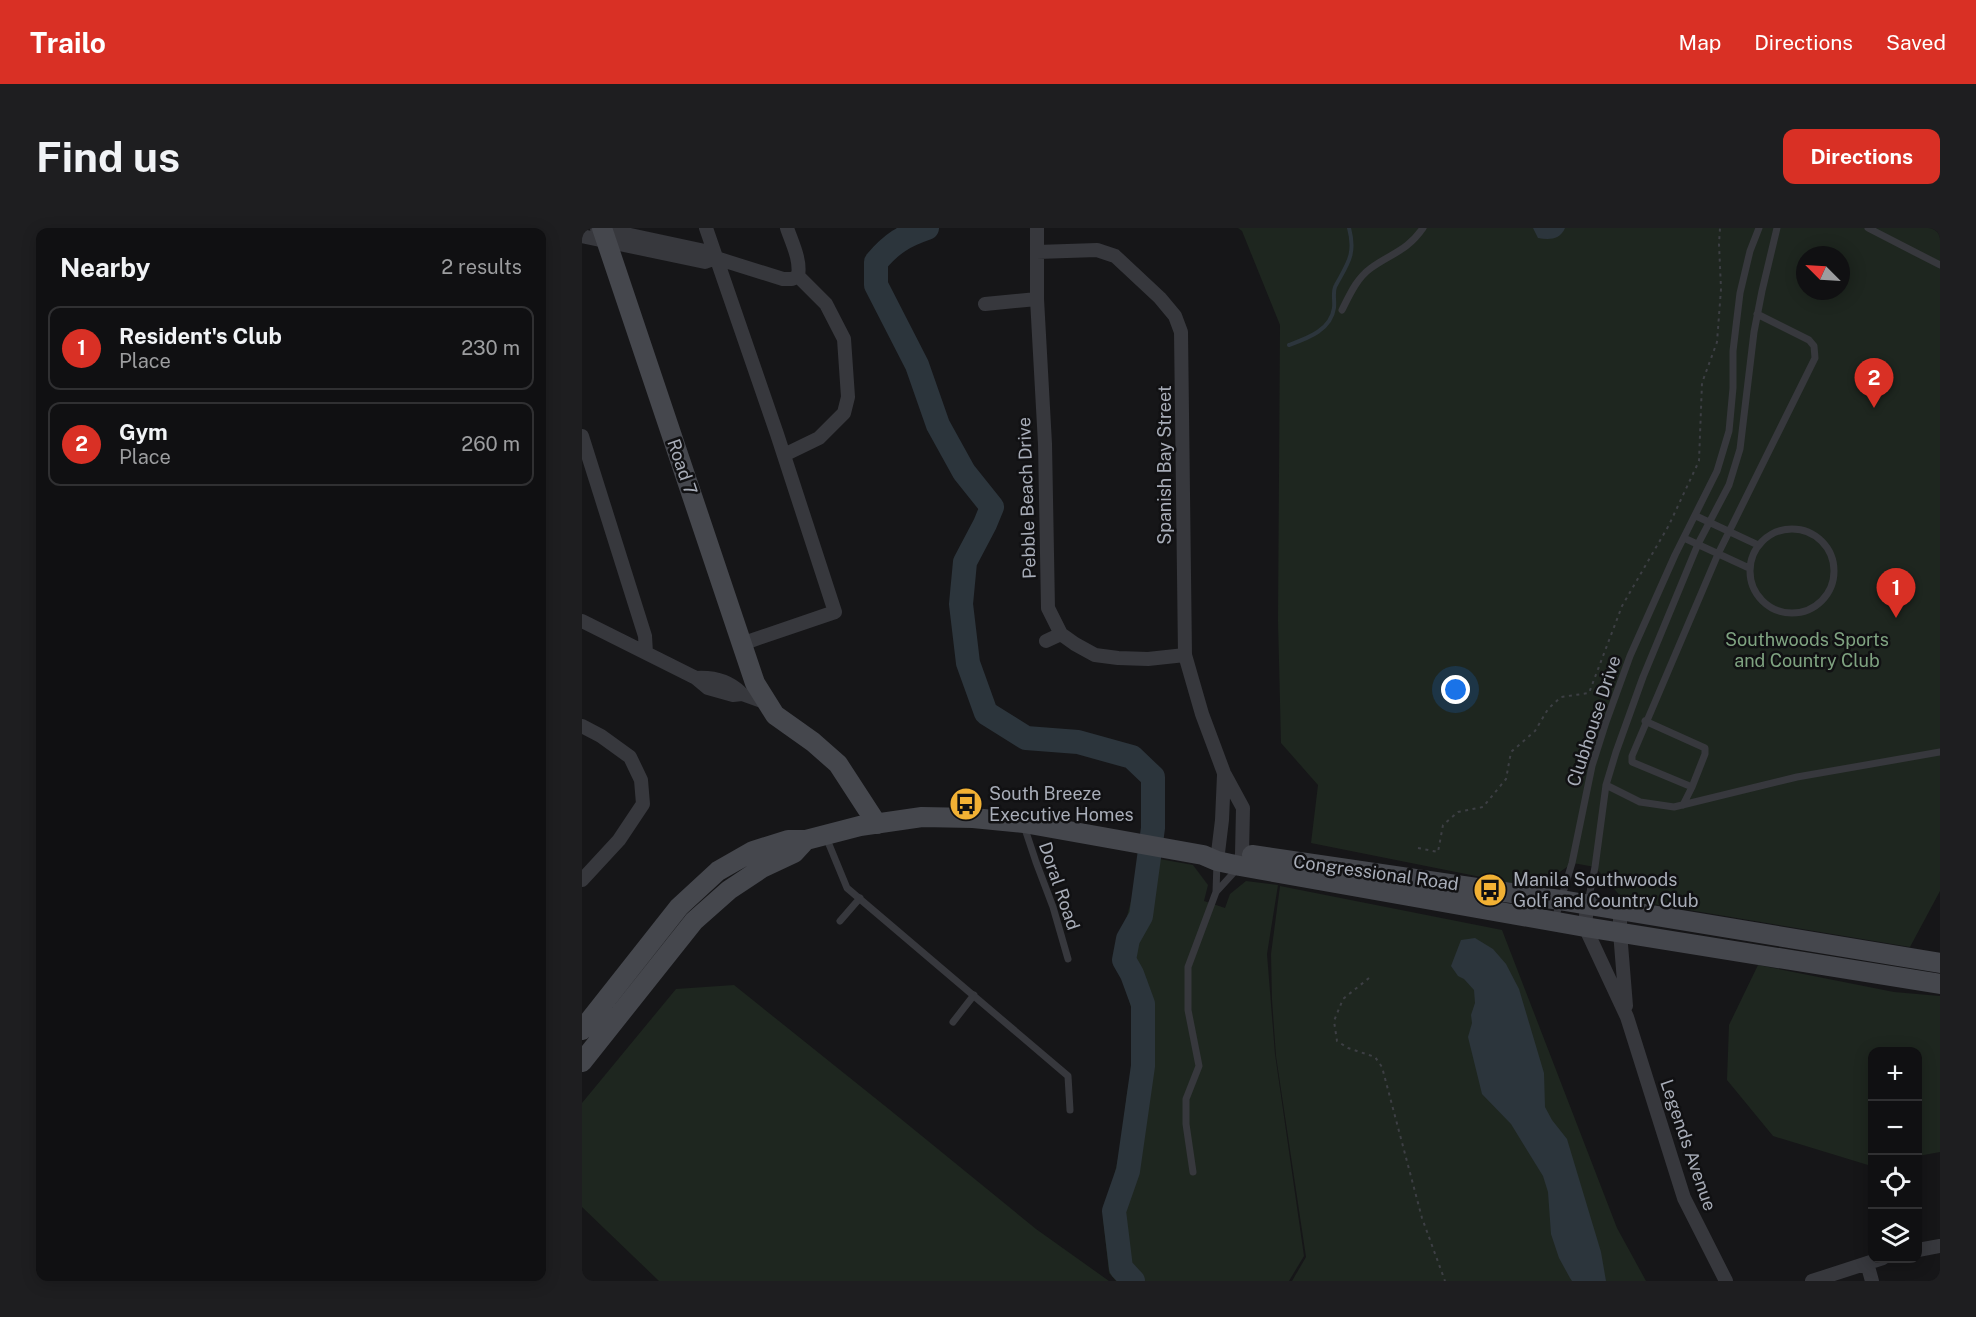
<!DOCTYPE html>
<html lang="en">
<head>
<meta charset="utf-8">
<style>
	:root { --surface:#101012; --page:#1e1e20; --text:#f1f3f6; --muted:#9c9d9f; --line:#303032; --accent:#d93025 }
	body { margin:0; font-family:"Public Sans",sans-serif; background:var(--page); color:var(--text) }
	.controls { position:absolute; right:18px; bottom:18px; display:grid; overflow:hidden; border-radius:12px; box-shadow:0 3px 15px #0003 }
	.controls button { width:54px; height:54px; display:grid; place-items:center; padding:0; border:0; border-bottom:2px solid var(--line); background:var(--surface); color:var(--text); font:30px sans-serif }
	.compass { position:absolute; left:1214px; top:18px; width:54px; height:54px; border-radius:50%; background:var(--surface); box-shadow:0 3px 15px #0003; rotate:294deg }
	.you { position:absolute; left:874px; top:462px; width:21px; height:21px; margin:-15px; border:4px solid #fff; border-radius:50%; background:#1a73e8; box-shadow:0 0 0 9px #1a73e833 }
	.badge { display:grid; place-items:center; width:39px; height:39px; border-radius:50%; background:var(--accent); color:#fff; font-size:20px; font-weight:700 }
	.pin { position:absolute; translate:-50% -50px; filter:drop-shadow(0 2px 3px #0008) }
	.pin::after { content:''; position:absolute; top:32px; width:21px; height:18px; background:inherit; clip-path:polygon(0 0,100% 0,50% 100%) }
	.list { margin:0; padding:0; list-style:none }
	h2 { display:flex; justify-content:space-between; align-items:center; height:78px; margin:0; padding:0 24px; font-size:26px }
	h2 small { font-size:20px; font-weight:400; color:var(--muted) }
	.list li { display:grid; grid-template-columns:39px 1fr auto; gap:18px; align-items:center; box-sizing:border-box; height:84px; margin:0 12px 12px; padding:0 12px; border:2px solid var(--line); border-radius:12px }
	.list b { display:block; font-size:22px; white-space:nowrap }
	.list p { margin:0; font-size:20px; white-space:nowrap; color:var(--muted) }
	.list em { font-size:20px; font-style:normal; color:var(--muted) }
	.icon { flex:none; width:33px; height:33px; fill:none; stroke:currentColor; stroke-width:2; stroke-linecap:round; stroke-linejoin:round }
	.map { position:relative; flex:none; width:1358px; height:1053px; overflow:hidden; border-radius:12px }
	header { display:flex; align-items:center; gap:36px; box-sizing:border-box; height:84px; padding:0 30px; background:var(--accent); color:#fff }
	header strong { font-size:28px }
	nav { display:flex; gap:33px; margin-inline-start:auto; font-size:21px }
	.intro { display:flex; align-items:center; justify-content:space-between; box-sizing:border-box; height:144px; padding:0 36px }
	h1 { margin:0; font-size:42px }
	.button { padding:15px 27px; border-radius:12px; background:var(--accent); color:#fff; font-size:21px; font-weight:700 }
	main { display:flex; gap:36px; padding:0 36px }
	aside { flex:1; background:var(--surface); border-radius:12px; box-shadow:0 3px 15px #0003 }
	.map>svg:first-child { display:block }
	.green { fill:#1e261f; fill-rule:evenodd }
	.water { fill:#2c353c }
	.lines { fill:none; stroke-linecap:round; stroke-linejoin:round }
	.stream { stroke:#2c353c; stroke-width:4 }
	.river { stroke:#2c353c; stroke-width:24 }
	.path { stroke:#3d3f44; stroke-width:2; stroke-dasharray:3 4.5; stroke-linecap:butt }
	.lane { stroke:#37383d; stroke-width:7 }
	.street { stroke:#37383d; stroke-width:14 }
	.secondary { stroke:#45474d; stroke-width:20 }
	.labels { text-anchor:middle; stroke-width:5; stroke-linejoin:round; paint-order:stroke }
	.street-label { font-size:18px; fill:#a8adb8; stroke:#111113 }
	.park-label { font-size:18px; fill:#7fa381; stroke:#111113 }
	.poi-label { font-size:18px; fill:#a8adb8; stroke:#111113; text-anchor:start }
</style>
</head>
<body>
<header>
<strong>Trailo</strong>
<nav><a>Map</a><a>Directions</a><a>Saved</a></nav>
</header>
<div class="intro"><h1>Find us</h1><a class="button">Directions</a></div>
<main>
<aside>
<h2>Nearby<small>2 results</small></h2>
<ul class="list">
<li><span class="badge">1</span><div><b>Resident's Club</b><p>Place</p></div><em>230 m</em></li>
<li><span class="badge">2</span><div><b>Gym</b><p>Place</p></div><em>260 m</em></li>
</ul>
</aside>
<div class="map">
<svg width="1358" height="1053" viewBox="0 0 1358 1053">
	<rect width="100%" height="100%" fill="#161618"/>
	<path class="green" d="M656 0H1358V663L1328 719 1041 671 1013 639 991 635 954 660 729 615 736 557 699 515 696 393 698 97 660 3ZM1223 27H1259V63H1223Z
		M561 628 611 637 626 657 622 673 643 680 648 666 664 653 696 657 685 726 693 826 722 1028 707 1053H534L527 1045 521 990 529 962 539 917 545 865 553 824 550 784 543 754 533 733Z
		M698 658 920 702 1035 1000 1064 1053H710L724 1029 694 828 690 772 689 726Z
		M1176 737 1312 764 1358 768V924L1336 928V824H1290V936L1286 937 1191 908 1145 852 1147 797Z
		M152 757 308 882 454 1001 527 1053H77L0 979V875L94 761Z"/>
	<path class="water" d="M951 0H983C978 12 967 12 956 10Z
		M893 710 911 721 924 736 937 761 962 845 963 879 970 892 985 911 1019 1024 1024 1053H990L988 1050 977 1030 969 1006 966 964 961 948 929 896 900 866 886 809 890 795 889 787 893 775 892 762 882 751 876 748 869 738 879 712Z"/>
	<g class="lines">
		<path class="stream" d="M707 117C726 110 749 102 752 80 753 72 750 63 754 57 766 35 774 26 767 0"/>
		<path class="river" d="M345 0C322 8 310 15 294 34V57L335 137 356 197 382 244 410 279 403 296 383 334 379 376 386 435 404 485 444 510 496 514 550 529 571 549V600L559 688 546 711 542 732 550 746 561 776V838L546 943 532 983 539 1040 551 1053"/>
		<path class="path" d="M836 620 856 624 861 597 876 584 901 579 924 551 929 524 953 503 966 481 979 469 1007 465 1040 378 1087 297 1117 233 1120 155 1135 114 1139 61 1137 16 1138 0
			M787 750 761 771 752 793 755 813 766 820 793 829 800 839 840 990 863 1053"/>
		<path class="lane" d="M1286 0 1358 37
			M760 82C768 66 775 50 789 40 810 25 825 23 841 0
			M1114 288 1176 317
			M1168 343a42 42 0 1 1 84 0a42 42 0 1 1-84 0Z
			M1102 310 1167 340
			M1063 493 1123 520V526L1110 559
			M1024 557 1058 574 1092 579 1215 549 1358 524
			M1101 577 1110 559 1050 534V528L1136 326 1233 130 1232 118 1227 112 1175 86
			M442 598 454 634 471 679 486 731
			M244 609 265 660 486 848 488 882
			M634 664 635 634
			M1006 674 1013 639 1024 557 1034 524 1061 449 1116 316 1147 257 1158 221 1172 104 1180 63 1195 0
			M973 691 990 635 1010 538 1024 494 1048 428 1093 327 1135 243 1147 203 1151 160V123L1158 65 1168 23 1177 0
			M258 693 278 670
			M371 794 392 767
			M611 944 604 896V871L617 838 606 782V739L634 664 656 640"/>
		<path class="street" d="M15 0 123 23 134 30 201 51H210L216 48C219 32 210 15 205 0
			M124 0 195 206 253 384 168 413
			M455 0V71L463 216 466 380 479 406 493 416 513 427 536 430 566 431 603 427
			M0 8 123 34 134 30
			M455 24 515 22 533 28 578 70 593 88 599 104 603 427 620 486 642 545 661 580 660 626 658 638
			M403 76 455 71
			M0 208 63 408 64 425
			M202 227 237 210 262 185 266 169 262 111 244 76 216 48
			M0 393 114 450 126 460 151 467 160 466 185 475
			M464 413 479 406
			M114 450C130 449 147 453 159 465
			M0 498 19 508 48 529 59 552 61 576 37 612 0 652
			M635 633 640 592 642 547
			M1005 677 1003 699 1045 789 1102 970 1144 1053
			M1038 682V704L1044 778
			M1336 1022 1358 1018
			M1285 1035 1290 1053
			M1230 1053 1301 1030"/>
		<path class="secondary" d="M20 0 173 455 193 487 231 514 256 536 295 596
			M670 627 978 672 1358 735
			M0 802 97 679 136 643 171 623 206 612H224L278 598 340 589 391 590 442 595 621 627 635 633 658 638 1003 699 1358 756
			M0 834 112 693 147 662 180 640 212 625 224 612"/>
	</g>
	<defs>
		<symbol id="bus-disc" viewBox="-11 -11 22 22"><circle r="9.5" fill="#f2b134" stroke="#111113"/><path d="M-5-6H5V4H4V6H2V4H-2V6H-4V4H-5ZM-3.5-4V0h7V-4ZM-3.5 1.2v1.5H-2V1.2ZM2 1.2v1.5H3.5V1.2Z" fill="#111"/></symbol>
	</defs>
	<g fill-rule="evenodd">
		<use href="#bus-disc" x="365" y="557" width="38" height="38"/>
		<use href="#bus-disc" x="889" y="643" width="38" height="38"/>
	</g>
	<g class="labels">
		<g class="street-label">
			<text transform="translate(583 237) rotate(-90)" y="6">Spanish Bay Street</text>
			<text transform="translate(100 239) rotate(71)" y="6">Road 7</text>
			<text transform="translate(445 270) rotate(-92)" y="6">Pebble Beach Drive</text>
			<text transform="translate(1012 493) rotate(-72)" y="6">Clubhouse Drive</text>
			<text transform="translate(794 645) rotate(8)" y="6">Congressional Road</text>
			<text transform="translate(477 658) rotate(71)" y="6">Doral Road</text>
			<text transform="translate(1106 917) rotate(71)" y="6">Legends Avenue</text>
		</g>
		<g class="park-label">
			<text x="1225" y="418">Southwoods Sports<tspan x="1225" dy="21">and Country Club</tspan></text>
		</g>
		<g class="poi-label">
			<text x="407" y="572">South Breeze<tspan x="407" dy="21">Executive Homes</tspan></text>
			<text x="931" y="658">Manila Southwoods<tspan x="931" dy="21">Golf and Country Club</tspan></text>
		</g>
	</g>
</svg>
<div class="controls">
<button>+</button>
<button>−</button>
<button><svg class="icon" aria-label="locate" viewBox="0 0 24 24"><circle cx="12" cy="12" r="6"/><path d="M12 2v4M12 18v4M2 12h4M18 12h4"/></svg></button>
<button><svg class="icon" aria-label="layers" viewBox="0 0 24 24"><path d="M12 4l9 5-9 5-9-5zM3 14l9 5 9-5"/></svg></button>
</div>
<svg class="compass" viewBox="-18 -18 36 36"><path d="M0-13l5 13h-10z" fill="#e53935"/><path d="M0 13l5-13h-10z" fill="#9c9d9f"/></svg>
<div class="you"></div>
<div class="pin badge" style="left:1314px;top:390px">1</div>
<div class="pin badge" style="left:1292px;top:180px">2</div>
</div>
</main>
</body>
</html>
